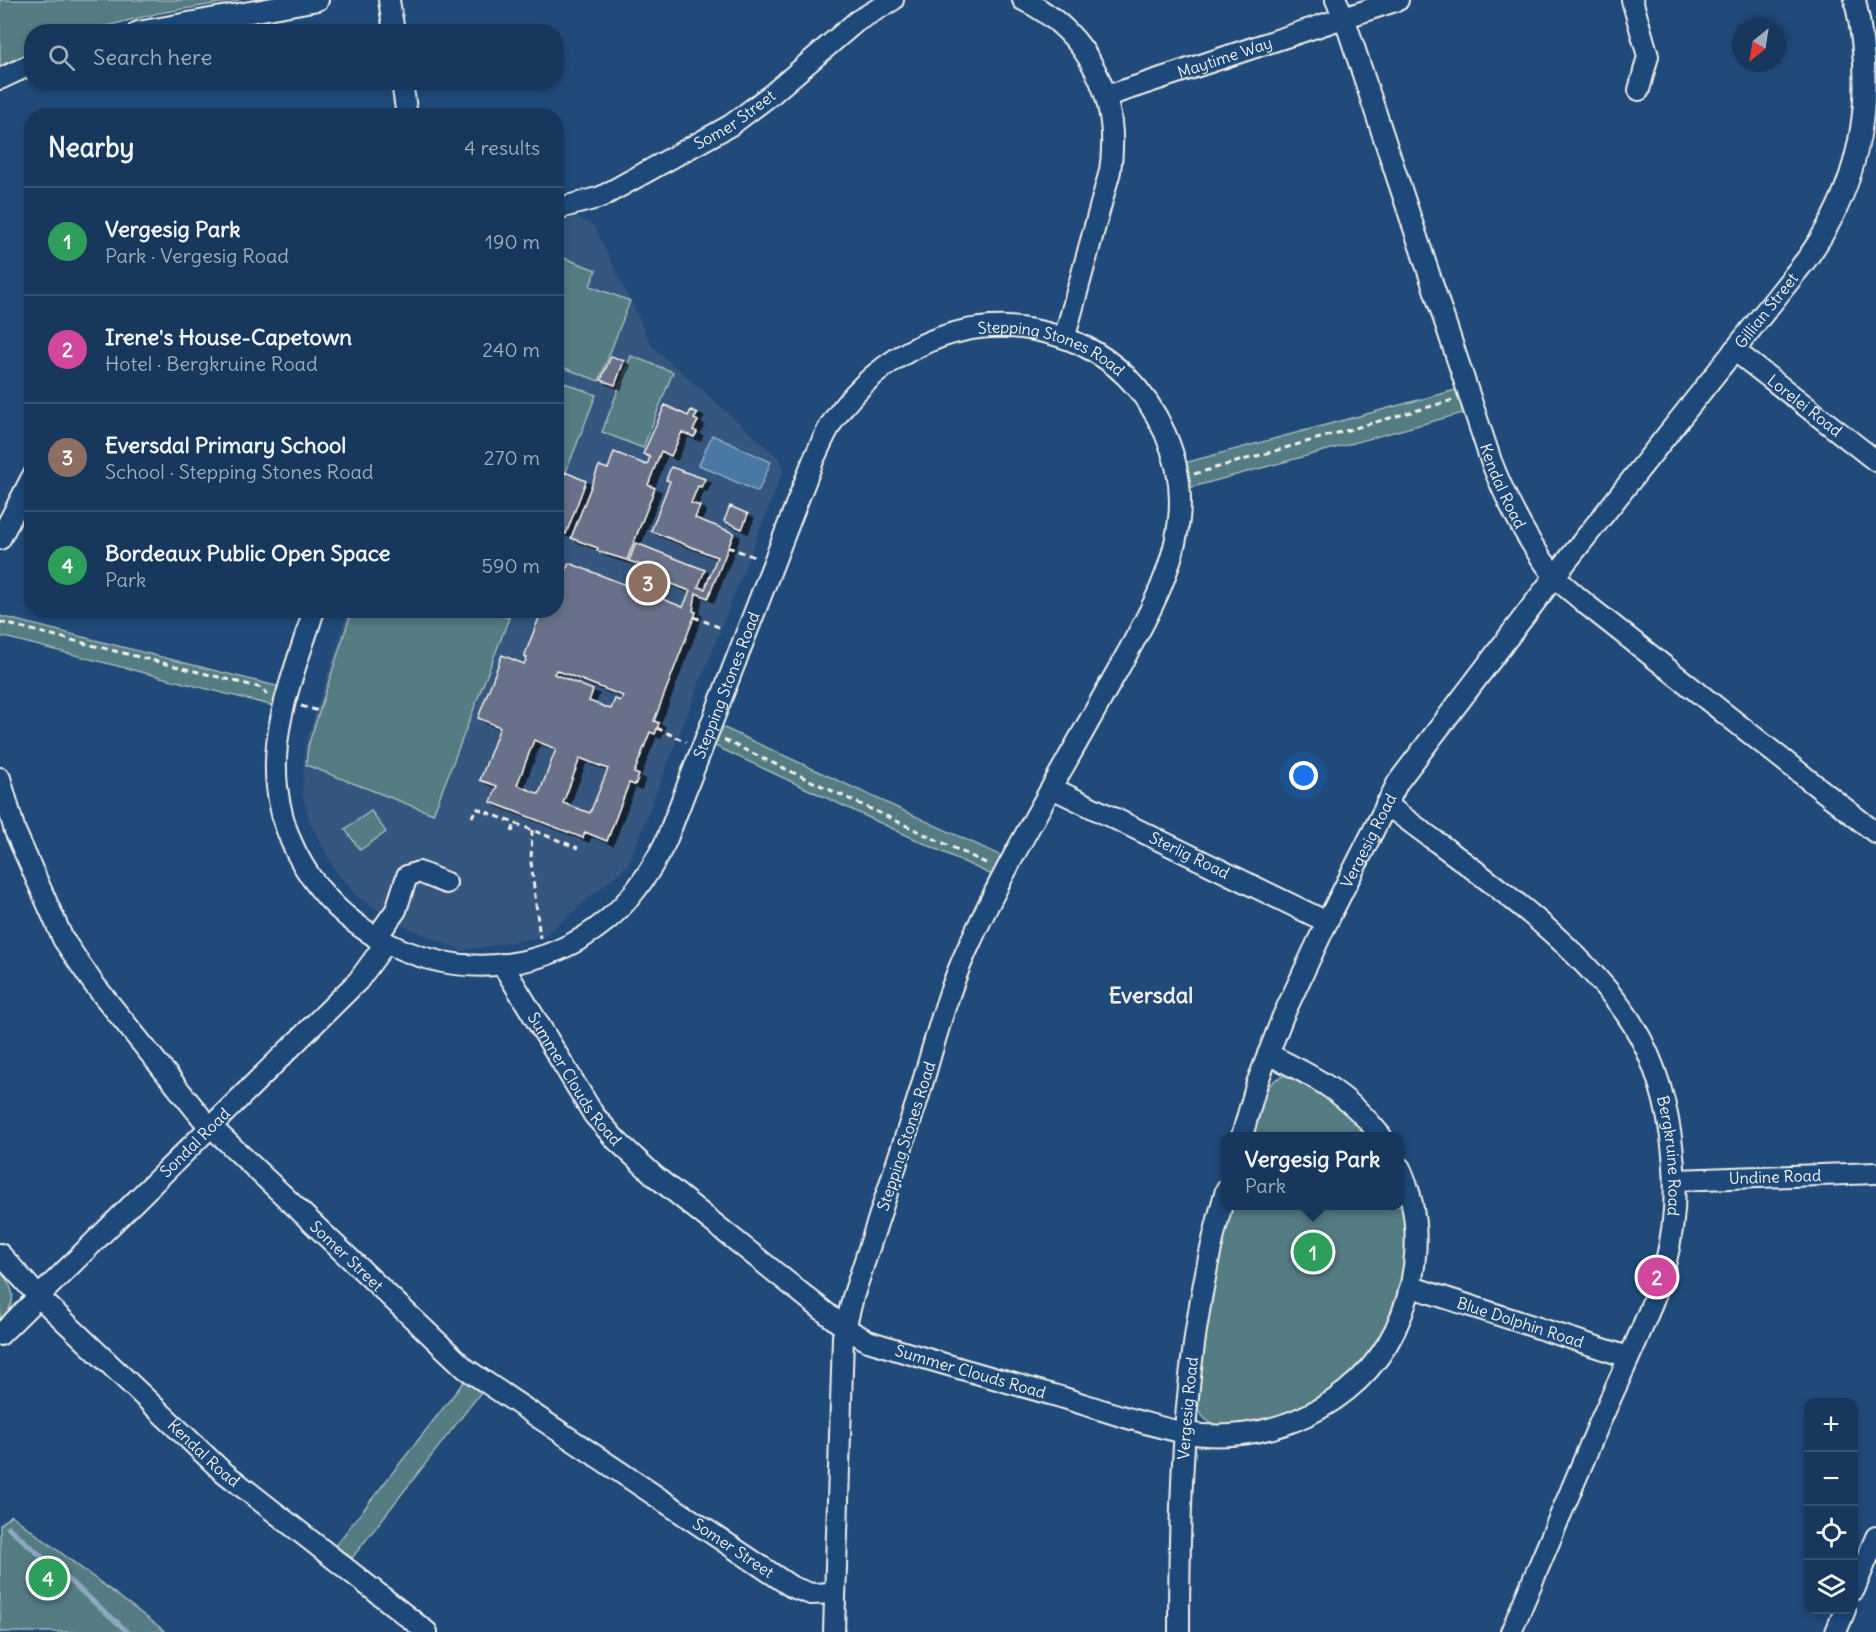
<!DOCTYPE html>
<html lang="en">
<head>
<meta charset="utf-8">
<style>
	:root { --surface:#17385c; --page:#203f62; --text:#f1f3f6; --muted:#9eacbb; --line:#365272; --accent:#bca0f2 }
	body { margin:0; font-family:Delius,sans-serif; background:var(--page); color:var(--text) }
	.controls { position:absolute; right:18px; bottom:18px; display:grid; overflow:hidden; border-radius:12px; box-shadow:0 3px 9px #0003 }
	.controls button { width:54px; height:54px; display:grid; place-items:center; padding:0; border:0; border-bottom:2px solid var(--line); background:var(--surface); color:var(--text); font:30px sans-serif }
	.compass { position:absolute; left:1732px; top:18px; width:54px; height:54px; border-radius:50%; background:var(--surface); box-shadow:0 3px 9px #0003; rotate:210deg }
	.you { position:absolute; left:1304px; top:776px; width:21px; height:21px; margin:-15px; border:4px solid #fff; border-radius:50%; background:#1a73e8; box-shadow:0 0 0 9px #1a73e833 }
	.badge { display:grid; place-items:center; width:39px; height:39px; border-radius:50%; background:var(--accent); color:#fff; font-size:20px; font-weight:700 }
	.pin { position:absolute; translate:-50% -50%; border:3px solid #fff; box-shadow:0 2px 6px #0006 }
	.popup { position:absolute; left:1221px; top:1132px; width:183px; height:78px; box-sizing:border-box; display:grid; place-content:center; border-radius:12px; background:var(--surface); filter:drop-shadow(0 2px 4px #0005); font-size:20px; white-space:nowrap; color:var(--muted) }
	.popup b { font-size:22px; color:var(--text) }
	.popup::after { content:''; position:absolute; left:50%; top:100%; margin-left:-12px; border:12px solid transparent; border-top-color:var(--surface) }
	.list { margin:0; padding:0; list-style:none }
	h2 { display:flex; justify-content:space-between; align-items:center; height:78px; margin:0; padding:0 24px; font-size:26px }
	h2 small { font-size:20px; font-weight:400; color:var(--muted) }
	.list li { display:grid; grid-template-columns:39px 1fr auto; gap:18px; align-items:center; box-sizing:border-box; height:108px; padding:0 24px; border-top:2px solid var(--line) }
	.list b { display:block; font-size:22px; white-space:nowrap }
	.list p { margin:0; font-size:20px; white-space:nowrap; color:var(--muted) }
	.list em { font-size:20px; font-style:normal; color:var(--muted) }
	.icon { flex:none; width:33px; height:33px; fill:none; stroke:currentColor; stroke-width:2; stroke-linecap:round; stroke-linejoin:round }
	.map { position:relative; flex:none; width:1876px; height:1632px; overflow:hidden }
	.search { position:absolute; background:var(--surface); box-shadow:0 3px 9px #0003; left:24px; top:24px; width:540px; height:66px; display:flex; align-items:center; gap:15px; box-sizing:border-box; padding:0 21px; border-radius:24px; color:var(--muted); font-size:22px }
	.panel { position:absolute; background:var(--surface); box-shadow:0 3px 9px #0003; left:24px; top:108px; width:540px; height:510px; border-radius:24px }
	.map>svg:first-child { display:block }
	.built { fill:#35567e }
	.green { fill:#547c83; stroke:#a4b6b6; stroke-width:1.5 }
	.water { fill:#4978a5; stroke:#8da8c0; stroke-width:1.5 }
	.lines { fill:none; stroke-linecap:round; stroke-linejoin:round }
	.stream { stroke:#8da8c0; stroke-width:5 }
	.building { fill:#687189; stroke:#f4f1e8; stroke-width:1.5; fill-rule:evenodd; filter:url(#shadow) }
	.minor-casing { stroke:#f4f1e8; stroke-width:24 }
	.path { stroke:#f4f1e8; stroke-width:3; stroke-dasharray:6 4.5; stroke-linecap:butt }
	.minor { stroke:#1f4a7a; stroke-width:20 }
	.labels { text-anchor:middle; stroke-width:4.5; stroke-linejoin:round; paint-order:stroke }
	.street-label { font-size:16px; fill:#f4f1e8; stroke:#1f4a7a }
	.district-label { font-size:22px; font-weight:bold; fill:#f4f1e8; stroke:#1f4a7a }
</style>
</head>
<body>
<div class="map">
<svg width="1876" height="1632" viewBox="0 0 1876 1632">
	<defs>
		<filter id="shadow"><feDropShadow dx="6" dy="4" stdDeviation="0" flood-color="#0009"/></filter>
	</defs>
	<rect width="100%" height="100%" fill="#1f4a7a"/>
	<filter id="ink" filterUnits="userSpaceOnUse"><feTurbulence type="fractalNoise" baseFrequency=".0167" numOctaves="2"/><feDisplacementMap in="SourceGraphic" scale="12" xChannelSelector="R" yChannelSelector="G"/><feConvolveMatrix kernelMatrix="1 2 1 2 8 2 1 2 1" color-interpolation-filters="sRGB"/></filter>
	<g filter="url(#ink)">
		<path class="built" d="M577 217 594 226 652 346 780 459 783 471 628 865 545 936 462 951 401 925 400 912 390 906 380 911 358 897 336 872 311 825 302 793 305 745 348 611 556 610 557 223Z"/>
		<path class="green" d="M0 0H239L159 13 86 31 32 32 31 52 0 66Z
			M556 255 596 270 590 286 630 301 599 381 559 366 560 362 557 361Z
			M631 356 673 372 643 448 602 432Z
			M557 380 596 395 557 495Z
			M1456 390 1463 413 1185 489 1184 463Z
			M352 610 489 611 509 618 433 814 306 765 308 746Z
			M0 616 280 687 274 706 0 636Z
			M720 726 1004 857 994 876 713 745Z
			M371 811 386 832 360 850 345 829Z
			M1288 1075 1331 1097 1371 1136H1252C1258 1115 1261 1078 1288 1075Z
			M1400 1198C1419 1263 1394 1336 1344 1380 1319 1402 1203 1460 1196 1400L1220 1243 1231 1206H1400Z
			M0 1271C16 1290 18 1303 0 1320Z
			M466 1379 482 1391 352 1558 335 1546Z
			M11 1515 166 1632H0V1525Z"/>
		<path class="water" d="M712 435 771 462 758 492 699 465Z"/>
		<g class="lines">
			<path class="stream" d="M8 1527 128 1632"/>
		</g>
		<path class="building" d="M611 356 624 361 615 385 601 380Z
			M665 405 688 416 691 410 698 413 694 419 698 421 693 430 697 432 694 437 682 432 671 456 661 451 648 485 655 488 627 560 597 551 598 548 571 538 599 466 608 469 614 452 647 465 650 457 643 454Z
			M671 467 705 479 701 487 698 486 691 503 700 506 695 518 734 533 708 598 696 593 693 611 696 612 654 721 659 723 655 734 650 732 634 773 639 775 635 785 629 783 607 841 585 832 583 838 491 802 497 786 480 780 500 727 478 718 502 655 524 664 527 658 524 657 542 610H556V584L560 586 569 563 683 607 690 591 639 571 641 565 629 561 636 543 705 570 698 587 705 589 717 557 651 531 670 481 666 480ZM556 670 623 696 621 701 615 699 611 709 589 701 593 690 554 674ZM534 740 556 749 539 794 517 785ZM580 758 608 769 590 813 563 803Z
			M565 472 586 481 566 534 556 530V495Z
			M730 506 748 514 742 529 724 521Z"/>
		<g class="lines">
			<defs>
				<g id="minor">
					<path d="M389 0 394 32"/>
					<path d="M1023 0C1089 32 1121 99 1110 171L1065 336"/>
					<path id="s1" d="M1336 0 1344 17 1491 461C1507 502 1526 540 1553 574 1563 586 1576 595 1587 605L1876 833"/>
					<path d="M1632 0 1648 56 1639 90"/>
					<path d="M138 32 318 0"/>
					<path d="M0 79 32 64"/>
					<path d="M402 82 407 116"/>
					<path id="s2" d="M1107 96 1398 0"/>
					<path id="s3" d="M556 209 601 197 731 125 772 94 857 21 893 0"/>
					<path id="s4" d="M1734 350 1876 461"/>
					<path d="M0 539 32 477"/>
					<path id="s5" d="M314 610C296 668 270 725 277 787 295 943 484 1021 606 921 633 899 651 871 666 841L813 461C820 446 826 431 835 418 880 354 957 315 1034 330 1070 337 1099 350 1126 376 1158 408 1180 455 1180 501 1180 573 1134 639 1101 700 1055 783 1005 865 966 952 945 998 933 1049 918 1098 897 1164 875 1230 853 1297L843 1337 834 1632"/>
					<path id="s6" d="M0 778 15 831 63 939 93 983 202 1118 466 1369 792 1587 811 1594 835 1593"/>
					<path id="s7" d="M1052 788 1327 922"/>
					<path id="s8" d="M1386 804C1468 867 1566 929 1626 1014 1672 1080 1686 1187 1665 1265 1649 1319 1622 1372 1599 1424 1570 1493 1540 1563 1511 1632"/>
					<path d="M376 938 396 910 407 876 419 872 446 883"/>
					<path id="s9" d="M502 964 594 1115 616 1140 656 1177 845 1328 868 1341 894 1349C950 1366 1007 1382 1064 1398 1102 1410 1142 1424 1181 1432 1265 1448 1358 1407 1395 1330 1419 1280 1424 1219 1400 1168"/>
					<path d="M1268 1054C1316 1077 1348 1094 1381 1136"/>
					<path id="s10" d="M1242 1136 1257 1083 1283 1016 1327 922 1398 782 1555 576 1806 260C1863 182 1876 93 1855 0"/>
					<path id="s11" d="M1675 1180 1876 1173"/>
					<path id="s12" d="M0 1254 39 1297 221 1470 427 1632"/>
					<path id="s13" d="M1412 1287 1628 1357"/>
					<path id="s14" d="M0 1335 358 981 385 944"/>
					<path d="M1854 1590 1876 1537"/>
					<path id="s15" d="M1179 1632C1179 1483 1184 1334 1226 1190"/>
					<path d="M1836 1632 1845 1610"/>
				</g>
			</defs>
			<use href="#minor" class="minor-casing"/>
			<path class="path" d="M1194 474 1453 400
				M728 547 757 558
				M694 617 721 628
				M0 622 262 688 267 695
				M301 706 319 711
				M657 728 686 742
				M724 740 990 865
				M472 817 476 808 578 848
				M532 830 531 862 540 938
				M512 832 515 823"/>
			<use href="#minor" class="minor"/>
		</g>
	</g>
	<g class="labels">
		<g class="street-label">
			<text dy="6" stroke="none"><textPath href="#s2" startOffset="124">Maytime Way</textPath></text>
			<text dy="6" stroke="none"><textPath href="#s3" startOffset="201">Somer Street</textPath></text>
			<text dy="6" stroke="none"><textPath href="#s10" startOffset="986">Gillian Street</textPath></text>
			<text dy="6" stroke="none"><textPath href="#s5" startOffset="1422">Stepping Stones Road</textPath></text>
			<text dy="6" stroke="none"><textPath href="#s4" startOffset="90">Lorelei Road</textPath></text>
			<text dy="6" stroke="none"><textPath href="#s1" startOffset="514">Kendal Road</textPath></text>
			<text dy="6" stroke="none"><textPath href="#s5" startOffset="882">Stepping Stones Road</textPath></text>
			<text dy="6" stroke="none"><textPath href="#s10" startOffset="322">Vergesig Road</textPath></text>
			<text dy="6" stroke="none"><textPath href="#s7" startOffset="153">Sterlig Road</textPath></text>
			<text dy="6" stroke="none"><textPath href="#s9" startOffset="136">Summer Clouds Road</textPath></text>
			<text transform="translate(906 1136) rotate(-72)" y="6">Stepping Stones Road</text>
			<text dy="6" stroke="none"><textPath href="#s14" startOffset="274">Sondal Road</textPath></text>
			<text dy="6" stroke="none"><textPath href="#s8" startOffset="471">Bergkruine Road</textPath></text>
			<text dy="6" stroke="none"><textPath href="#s11" startOffset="100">Undine Road</textPath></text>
			<text dy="6" stroke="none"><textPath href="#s6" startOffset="600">Somer Street</textPath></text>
			<text dy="6" stroke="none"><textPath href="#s13" startOffset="114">Blue Dolphin Road</textPath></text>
			<text dy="6" stroke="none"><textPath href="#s9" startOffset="640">Summer Clouds Road</textPath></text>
			<text dy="6" stroke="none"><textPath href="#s15" startOffset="224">Vergesig Road</textPath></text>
			<text dy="6" stroke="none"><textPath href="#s12" startOffset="285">Kendal Road</textPath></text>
			<text dy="6" stroke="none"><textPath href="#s6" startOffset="1086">Somer Street</textPath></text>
		</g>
		<g class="district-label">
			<text x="1151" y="1003">Eversdal</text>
		</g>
	</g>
</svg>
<div class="controls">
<button>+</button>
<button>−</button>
<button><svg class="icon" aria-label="locate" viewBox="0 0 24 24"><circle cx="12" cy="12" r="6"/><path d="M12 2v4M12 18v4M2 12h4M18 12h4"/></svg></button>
<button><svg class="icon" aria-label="layers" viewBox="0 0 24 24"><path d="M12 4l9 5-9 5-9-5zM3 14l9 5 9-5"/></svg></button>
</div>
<svg class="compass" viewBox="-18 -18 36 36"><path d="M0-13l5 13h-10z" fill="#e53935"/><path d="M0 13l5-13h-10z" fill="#9eacbb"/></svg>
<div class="you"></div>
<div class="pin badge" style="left:1313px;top:1252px;background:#2e9e5b">1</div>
<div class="popup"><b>Vergesig Park</b>Park</div>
<div class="pin badge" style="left:1657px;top:1277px;background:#d1479c">2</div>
<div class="pin badge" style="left:648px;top:583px;background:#8d6e63">3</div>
<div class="pin badge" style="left:48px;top:1578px;background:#2e9e5b">4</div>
<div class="search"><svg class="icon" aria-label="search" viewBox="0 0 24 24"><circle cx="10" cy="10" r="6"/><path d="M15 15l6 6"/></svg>Search here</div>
<section class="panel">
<h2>Nearby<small>4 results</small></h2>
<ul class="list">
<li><span class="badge" style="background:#2e9e5b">1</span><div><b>Vergesig Park</b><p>Park · Vergesig Road</p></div><em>190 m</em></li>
<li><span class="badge" style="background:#d1479c">2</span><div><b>Irene's House-Capetown</b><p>Hotel · Bergkruine Road</p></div><em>240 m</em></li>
<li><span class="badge" style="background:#8d6e63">3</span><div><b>Eversdal Primary School</b><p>School · Stepping Stones Road</p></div><em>270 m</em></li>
<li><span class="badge" style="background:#2e9e5b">4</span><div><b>Bordeaux Public Open Space</b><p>Park</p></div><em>590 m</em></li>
</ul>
</section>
</div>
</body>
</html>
